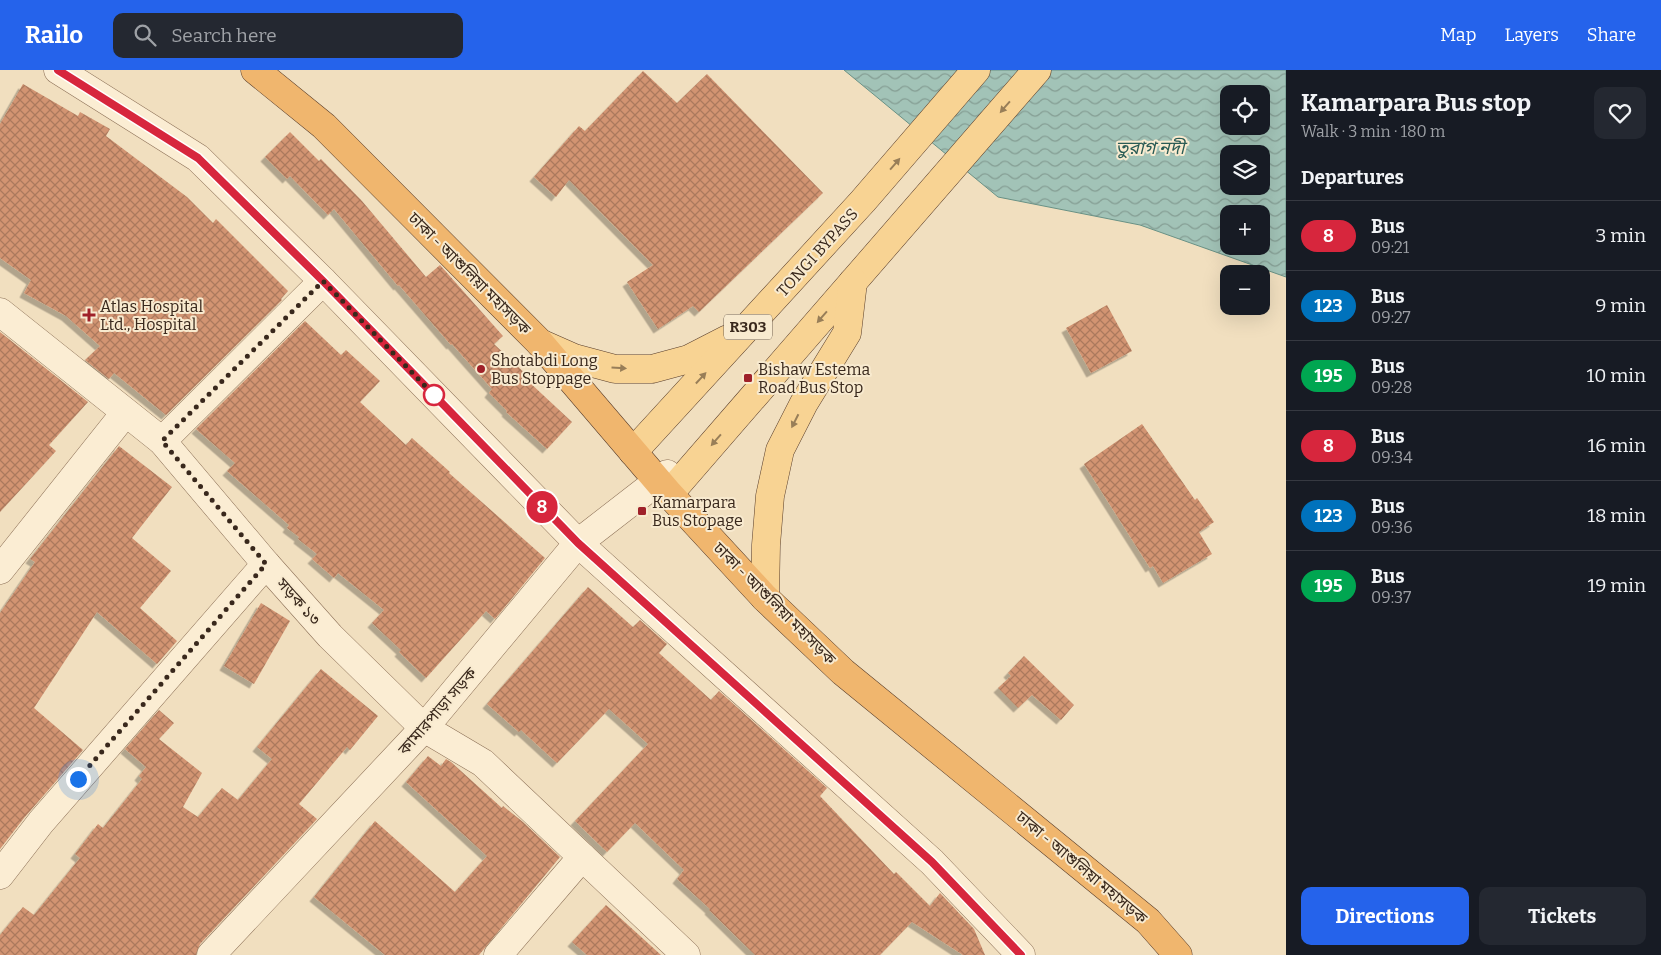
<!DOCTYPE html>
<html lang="en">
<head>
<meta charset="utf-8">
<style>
  :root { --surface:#171b24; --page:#242831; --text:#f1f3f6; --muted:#9ea1a6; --line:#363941; --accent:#2563eb }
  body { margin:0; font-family:Bitter,"Noto Sans Bengali",serif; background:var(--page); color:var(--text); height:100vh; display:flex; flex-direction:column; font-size:19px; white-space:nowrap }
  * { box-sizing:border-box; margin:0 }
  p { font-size:16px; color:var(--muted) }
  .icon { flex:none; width:28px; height:28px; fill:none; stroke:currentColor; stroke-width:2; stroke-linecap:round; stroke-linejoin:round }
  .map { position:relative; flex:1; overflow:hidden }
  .side { display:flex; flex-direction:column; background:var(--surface); width:375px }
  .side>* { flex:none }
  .badge { padding:0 10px; border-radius:16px; font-size:18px; line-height:32px }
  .controls { position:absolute; left:1220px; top:15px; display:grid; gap:10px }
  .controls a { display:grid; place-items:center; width:50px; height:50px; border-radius:10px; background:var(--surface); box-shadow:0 5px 20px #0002; font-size:25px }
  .you { position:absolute; width:25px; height:25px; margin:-12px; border:4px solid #fff; border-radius:50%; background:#1a73e8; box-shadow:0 0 0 8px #1a73e833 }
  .map>.badge { position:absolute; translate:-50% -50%; box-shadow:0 0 0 2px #fff }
  h2 { padding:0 15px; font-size:19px; line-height:45px }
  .round { display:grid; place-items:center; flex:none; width:52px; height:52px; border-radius:10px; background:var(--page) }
  .overview { display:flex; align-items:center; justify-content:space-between; height:85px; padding:0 15px }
  h1 { font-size:24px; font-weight:700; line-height:38px }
  .cta { display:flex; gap:10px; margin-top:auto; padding:10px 15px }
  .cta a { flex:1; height:58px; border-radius:10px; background:var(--accent); color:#fff; font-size:20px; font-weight:700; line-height:58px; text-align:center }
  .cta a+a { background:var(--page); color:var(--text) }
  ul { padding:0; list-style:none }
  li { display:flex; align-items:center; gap:15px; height:70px; padding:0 15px; border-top:1px solid var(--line) }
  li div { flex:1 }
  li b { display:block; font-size:19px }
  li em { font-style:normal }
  li .badge { min-width:55px; font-weight:700; text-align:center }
  header { display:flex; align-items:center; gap:30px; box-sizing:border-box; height:70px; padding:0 25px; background:var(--accent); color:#fff }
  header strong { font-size:24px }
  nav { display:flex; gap:28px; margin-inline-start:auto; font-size:18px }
  .search { width:350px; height:45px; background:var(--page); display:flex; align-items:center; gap:12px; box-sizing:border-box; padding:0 18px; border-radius:10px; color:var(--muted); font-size:19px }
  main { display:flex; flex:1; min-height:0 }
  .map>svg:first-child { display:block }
  .water { fill:url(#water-waves); stroke:#699185; fill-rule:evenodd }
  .building { fill:url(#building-cross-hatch); filter:url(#shadow) }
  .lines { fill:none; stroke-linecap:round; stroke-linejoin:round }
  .minor-casing { stroke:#8b6f56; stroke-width:29 }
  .primary-casing { stroke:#583d2b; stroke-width:29 }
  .trunk-casing { stroke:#583d2b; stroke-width:29 }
  .minor { stroke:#fbedd3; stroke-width:28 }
  .primary { stroke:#f8d393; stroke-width:28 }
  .trunk { stroke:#f0b66e; stroke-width:28 }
  .oneway { fill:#987e58 }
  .line-casing { stroke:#fff; stroke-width:11 }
  .line { stroke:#d7263d; stroke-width:8 }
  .walk { stroke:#39281c; stroke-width:5; stroke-dasharray:0 9 }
  .poi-dot { fill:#9f2129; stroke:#f8eacf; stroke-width:2 }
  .stop-dot { fill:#fff; stroke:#d7263d; stroke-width:2.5 }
  .labels { text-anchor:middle; stroke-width:4; stroke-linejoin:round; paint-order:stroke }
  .shield { fill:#f8eacf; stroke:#726252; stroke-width:1 }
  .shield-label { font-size:15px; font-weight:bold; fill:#39281c }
  .street-label { font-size:16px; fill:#39281c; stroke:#f8eacf }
  .poi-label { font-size:16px; fill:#39281c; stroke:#f8eacf; text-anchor:start }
  .water-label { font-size:18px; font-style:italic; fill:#295b55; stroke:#f8eacf }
</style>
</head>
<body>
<header>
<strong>Railo</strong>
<div class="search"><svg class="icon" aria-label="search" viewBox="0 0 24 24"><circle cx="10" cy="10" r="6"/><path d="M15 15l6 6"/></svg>Search here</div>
<nav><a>Map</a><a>Layers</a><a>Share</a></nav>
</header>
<main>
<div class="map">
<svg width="1286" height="885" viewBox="0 0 1286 885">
  <defs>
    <pattern id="water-waves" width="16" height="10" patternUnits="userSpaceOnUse" patternTransform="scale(1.25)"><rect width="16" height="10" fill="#a2c3b7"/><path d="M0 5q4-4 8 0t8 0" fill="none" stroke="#859e94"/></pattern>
    <pattern id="building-cross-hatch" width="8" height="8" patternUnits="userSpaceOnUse" patternTransform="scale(1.25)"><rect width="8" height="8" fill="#d29472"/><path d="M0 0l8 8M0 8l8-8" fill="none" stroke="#ab795d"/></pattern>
    <filter id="shadow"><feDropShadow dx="-4.5" dy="4.5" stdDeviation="0" flood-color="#0004"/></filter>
  </defs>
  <rect width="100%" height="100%" fill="#f1dfbf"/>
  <path class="water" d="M 844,0 L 1286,0 L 1286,207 L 1140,155 L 998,127 ZM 1229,24 L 1261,24 L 1261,56 L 1229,56 ZM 1229,84 L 1261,84 L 1261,116 L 1229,116 ZM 1229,144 L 1261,144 L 1261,176 L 1229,176 Z"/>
  <g class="building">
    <path d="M 643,1 L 677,33 L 707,4 L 823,123 L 699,242 L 693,236 L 658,259 L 627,212 L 653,195 L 569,110 L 556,127 L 534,107 L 579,56 L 585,61 Z"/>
    <path d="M 23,14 L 78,46 L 80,42 L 110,59 L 106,66 L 187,127 L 213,153 L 216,149 L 288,221 L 281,229 L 282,230 L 166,345 L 114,303 L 109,309 L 85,290 L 100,276 L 66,246 L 24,223 L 31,210 L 0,188 L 0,54 Z"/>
    <path d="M 290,62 L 319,91 L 321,89 L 362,131 L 426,207 L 440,195 L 503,266 L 494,274 L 531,309 L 528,311 L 572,352 L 547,379 L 506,342 L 507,341 L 489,323 L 492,319 L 452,274 L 451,275 L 399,215 L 398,216 L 334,139 L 328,145 L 290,106 L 287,109 L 265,87 Z"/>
    <path d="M 1107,235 L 1132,281 L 1091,303 L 1066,258 Z"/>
    <path d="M 305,251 L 341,285 L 346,280 L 380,311 L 360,332 L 406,375 L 412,368 L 450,402 L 449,403 L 545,488 L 495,549 L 486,541 L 426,608 L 399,582 L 401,580 L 372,553 L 384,540 L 338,503 L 334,508 L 312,489 L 317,484 L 298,469 L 299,467 L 287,458 L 289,455 L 227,401 L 235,393 L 196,359 Z"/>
    <path d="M 0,262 L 88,332 L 49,375 L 56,381 L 0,442 Z"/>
    <path d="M 1142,354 L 1195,430 L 1197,428 L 1214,452 L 1199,462 L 1212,484 L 1163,513 L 1153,496 L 1150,498 L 1084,394 Z"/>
    <path d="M 119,376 L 172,417 L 132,468 L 171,501 L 140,538 L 177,571 L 157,594 L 97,542 L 34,638 L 83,680 L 24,748 L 0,779 L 0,543 L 35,492 L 30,489 Z"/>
    <path d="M 588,517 L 633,557 L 640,550 L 667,574 L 659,583 L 711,630 L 719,621 L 827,718 L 820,726 L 894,804 L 896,802 L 930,836 L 940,823 L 974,859 L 985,885 L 963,885 L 912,852 L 880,885 L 755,885 L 709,840 L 710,839 L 677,809 L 684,800 L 635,753 L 607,782 L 575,751 L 648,674 L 609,639 L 557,693 L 521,660 L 519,662 L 487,634 Z"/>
    <path d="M 261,533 L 290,551 L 254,614 L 224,596 Z"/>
    <path d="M 1024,586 L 1074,635 L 1061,650 L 1032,625 L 1018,638 L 998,618 L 1011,606 L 1008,603 Z"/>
    <path d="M 321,599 L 378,646 L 350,680 L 347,677 L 299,734 L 317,749 L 200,874 L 196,885 L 0,885 L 0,865 L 23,837 L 34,845 L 80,788 L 75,784 L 98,754 L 103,758 L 142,709 L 139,706 L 146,697 L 125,679 L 159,640 L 174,653 L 159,669 L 202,703 L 183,737 L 198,747 L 222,718 L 238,730 L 272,689 L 257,677 Z"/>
    <path d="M 428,686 L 441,696 L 446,689 L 451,692 L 502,738 L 503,736 L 523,752 L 560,787 L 479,885 L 385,885 L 314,827 L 375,751 L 455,822 L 487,786 L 406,712 Z"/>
    <path d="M 606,835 L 661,885 L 587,885 L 572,872 Z"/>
  </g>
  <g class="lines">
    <defs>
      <g id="minor">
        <path d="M 58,0 L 198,88 L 323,211 L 578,473 L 932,792 L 1021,885"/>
        <path d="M 0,242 L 162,371 L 266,494 L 330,566 L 424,658 L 483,693 L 686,885"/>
        <path d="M 162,371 L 323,211"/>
        <path d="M 0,500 L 125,343"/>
        <path d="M 0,805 L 41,752 L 266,494"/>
        <path d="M 211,885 L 424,658 L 578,473 L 667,404"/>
        <path d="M 498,885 L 582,787"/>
      </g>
      <g id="primary">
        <path d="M 540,273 L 574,288 L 615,299 L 652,299 L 689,289 L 728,269"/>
        <path d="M 633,382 L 863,131 L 976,0"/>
        <path d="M 669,424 C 792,283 913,141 1037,0"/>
        <path d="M 765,528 L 766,475 L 770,426 L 780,380 L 804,333 L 847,263 L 853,212"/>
      </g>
      <path id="trunk" d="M 255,0 L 324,56 L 540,273 L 669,424 L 765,528 L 843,602 L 1148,851 L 1178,885"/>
    </defs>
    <use href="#minor" class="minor-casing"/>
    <use href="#primary" class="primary-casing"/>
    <use href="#trunk" class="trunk-casing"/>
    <use href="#minor" class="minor"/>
    <use href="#primary" class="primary"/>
    <use href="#trunk" class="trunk"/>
  </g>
  <defs><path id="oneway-solid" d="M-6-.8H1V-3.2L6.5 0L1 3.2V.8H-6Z" transform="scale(1.25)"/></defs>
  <g class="oneway">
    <use href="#oneway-solid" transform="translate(1005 37) rotate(131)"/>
    <use href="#oneway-solid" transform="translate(895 94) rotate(-49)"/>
    <use href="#oneway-solid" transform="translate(822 247) rotate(131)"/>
    <use href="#oneway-solid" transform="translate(619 298) rotate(4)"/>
    <use href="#oneway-solid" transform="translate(701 308) rotate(-47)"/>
    <use href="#oneway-solid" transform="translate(795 351) rotate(117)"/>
    <use href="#oneway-solid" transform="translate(716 370) rotate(131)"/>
  </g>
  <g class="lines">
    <defs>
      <path id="line" d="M 58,0 L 198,88 L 323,211 L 578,473 L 932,792 L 1021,885"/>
    </defs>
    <use href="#line" class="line-casing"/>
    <use href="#line" class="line"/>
    <path class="walk" d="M 78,709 L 266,494 L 162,371 L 323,211 L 434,325"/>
  </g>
  <g class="poi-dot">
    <path d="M86.5 237.5h5v5h5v5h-5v5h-5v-5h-5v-5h5z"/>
    <circle cx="481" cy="299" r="5"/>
    <rect x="743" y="303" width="10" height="10" rx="2.5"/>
    <rect x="637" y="436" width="10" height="10" rx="2.5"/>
  </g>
  <circle class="stop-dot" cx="434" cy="325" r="10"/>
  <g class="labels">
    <rect class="shield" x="724" y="244.5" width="48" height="25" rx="4"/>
    <g class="shield-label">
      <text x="748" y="262">R303</text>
    </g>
    <g class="street-label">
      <text transform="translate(817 182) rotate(-48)" y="6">TONGI BYPASS</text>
      <text transform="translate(470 203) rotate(45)" y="6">ঢাকা - আশুলিয়া মহাসড়ক</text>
      <text transform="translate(299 531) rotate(48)" y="6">সড়ক ১৩</text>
      <text transform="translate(775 533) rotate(45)" y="6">ঢাকা - আশুলিয়া মহাসড়ক</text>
      <text transform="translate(437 641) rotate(-49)" y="6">কামারপাড়া সড়ক</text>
      <text transform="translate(1082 797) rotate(40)" y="6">ঢাকা - আশুলিয়া মহাসড়ক</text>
    </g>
    <g class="poi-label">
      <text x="100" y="242">Atlas Hospital<tspan x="100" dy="18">Ltd., Hospital</tspan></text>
      <text x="491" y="296">Shotabdi Long<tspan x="491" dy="18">Bus Stoppage</tspan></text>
      <text x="758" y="305">Bishaw Estema<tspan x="758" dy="18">Road Bus Stop</tspan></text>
      <text x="652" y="438">Kamarpara<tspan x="652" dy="18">Bus Stopage</tspan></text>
    </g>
    <g class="water-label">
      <text x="1150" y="84">তুরাগ নদী</text>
    </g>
  </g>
</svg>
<div class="controls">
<a><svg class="icon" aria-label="locate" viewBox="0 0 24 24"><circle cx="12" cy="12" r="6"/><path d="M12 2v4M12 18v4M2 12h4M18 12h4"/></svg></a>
<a><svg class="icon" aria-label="layers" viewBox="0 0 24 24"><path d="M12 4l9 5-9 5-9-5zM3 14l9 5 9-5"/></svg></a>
<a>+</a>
<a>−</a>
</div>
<div class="you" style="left:78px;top:709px"></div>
<b class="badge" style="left:542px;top:437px;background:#d7263d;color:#fff">8</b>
</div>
<section class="side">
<div class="overview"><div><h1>Kamarpara Bus stop</h1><p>Walk · 3 min · 180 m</p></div><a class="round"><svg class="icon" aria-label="heart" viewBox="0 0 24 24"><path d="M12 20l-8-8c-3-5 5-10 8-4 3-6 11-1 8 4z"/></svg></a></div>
<h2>Departures</h2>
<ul>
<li><span class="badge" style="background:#d7263d;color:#fff">8</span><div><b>Bus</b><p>09:21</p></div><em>3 min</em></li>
<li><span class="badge" style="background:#0072bc;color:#fff">123</span><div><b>Bus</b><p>09:27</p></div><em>9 min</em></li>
<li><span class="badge" style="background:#00a651;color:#fff">195</span><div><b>Bus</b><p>09:28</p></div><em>10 min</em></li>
<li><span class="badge" style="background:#d7263d;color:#fff">8</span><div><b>Bus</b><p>09:34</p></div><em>16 min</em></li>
<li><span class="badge" style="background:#0072bc;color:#fff">123</span><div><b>Bus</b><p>09:36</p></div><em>18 min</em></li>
<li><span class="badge" style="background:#00a651;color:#fff">195</span><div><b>Bus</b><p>09:37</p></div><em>19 min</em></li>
</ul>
<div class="cta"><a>Directions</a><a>Tickets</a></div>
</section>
</main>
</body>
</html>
